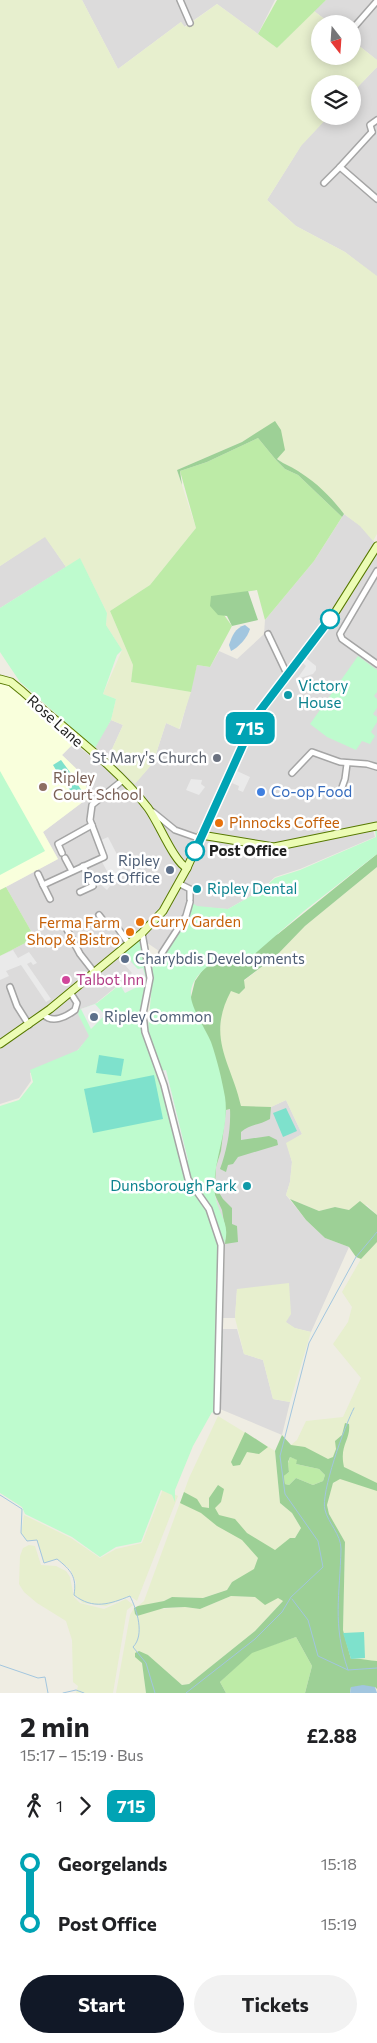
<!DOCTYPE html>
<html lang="en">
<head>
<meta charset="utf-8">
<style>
  :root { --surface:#fff; --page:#f2f2f2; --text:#202124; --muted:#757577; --accent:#111827 }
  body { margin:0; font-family:Commissioner,sans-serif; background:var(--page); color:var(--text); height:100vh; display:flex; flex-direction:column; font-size:19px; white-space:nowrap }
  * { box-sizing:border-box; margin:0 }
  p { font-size:16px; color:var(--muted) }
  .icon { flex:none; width:28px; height:28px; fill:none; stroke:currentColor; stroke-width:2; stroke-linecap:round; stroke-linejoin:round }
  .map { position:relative; height:1693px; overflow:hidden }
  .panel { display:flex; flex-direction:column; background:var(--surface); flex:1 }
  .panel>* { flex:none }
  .badge { padding:0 10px; border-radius:8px; font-size:18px; line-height:32px }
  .needle { width:32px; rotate:163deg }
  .tools { position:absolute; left:311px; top:15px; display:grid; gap:10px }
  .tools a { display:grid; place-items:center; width:50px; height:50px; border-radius:50%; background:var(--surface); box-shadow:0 2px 12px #0003; font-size:25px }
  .map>.badge { position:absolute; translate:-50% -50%; box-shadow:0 0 0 2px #fff }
  .legs { display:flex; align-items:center; gap:8px; height:55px; padding:0 20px; font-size:16px }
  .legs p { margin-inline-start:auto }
  .headline { display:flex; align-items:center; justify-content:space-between; height:85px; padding:0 20px }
  h1 { font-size:28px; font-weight:700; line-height:38px }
  .cta { display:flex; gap:10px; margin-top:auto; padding:10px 20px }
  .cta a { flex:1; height:58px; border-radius:30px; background:var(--accent); color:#fff; font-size:20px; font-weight:700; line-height:58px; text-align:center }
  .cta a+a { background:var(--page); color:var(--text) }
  ul { padding:0 20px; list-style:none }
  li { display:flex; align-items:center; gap:18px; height:60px; font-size:19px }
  li i { display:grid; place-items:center; width:8px; height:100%; margin:0 6px; background:currentColor }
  li i::after { content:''; width:12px; height:12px; margin:-6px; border:4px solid; border-radius:50%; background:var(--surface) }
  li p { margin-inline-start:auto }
  li:first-child i { background:linear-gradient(#0000 50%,currentColor 0) }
  li:last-child i { background:linear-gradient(currentColor 50%,#0000 0) }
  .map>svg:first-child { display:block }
  .residential { fill:#dcdbdb }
  .education { fill:#f9ffdc }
  .farmland { fill:#e7efce }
  .grass { fill:#bdeba7 }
  .forest { fill:#9dd096; fill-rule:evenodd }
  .park { fill:#befbce }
  .pitch { fill:#7ee1cc }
  .parking { fill:#eaeaea }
  .water { fill:#a2c6df }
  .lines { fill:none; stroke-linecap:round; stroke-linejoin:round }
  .stream { stroke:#a2c6df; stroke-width:1 }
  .street-casing { stroke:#a5a5a5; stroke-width:8 }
  .secondary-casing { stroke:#577901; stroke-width:9 }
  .street { stroke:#fff; stroke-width:5 }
  .secondary { stroke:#ecfcb5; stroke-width:7 }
  .line-1-casing { stroke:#fff; stroke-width:11 }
  .line-1 { stroke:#00a3b4; stroke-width:8 }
  .stop-1-dot { fill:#fff; stroke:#00a3b4; stroke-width:2.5 }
  .culture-dot { fill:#0f9aa8; stroke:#fff; stroke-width:2 }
  .worship-dot { fill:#6b7280; stroke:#fff; stroke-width:2 }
  .education-dot { fill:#8d6e63; stroke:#fff; stroke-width:2 }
  .shop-dot { fill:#3f7fe0; stroke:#fff; stroke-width:2 }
  .food-dot { fill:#e8710a; stroke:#fff; stroke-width:2 }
  .service-dot { fill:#5c6f8a; stroke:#fff; stroke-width:2 }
  .hotel-dot { fill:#d1479c; stroke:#fff; stroke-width:2 }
  .labels { text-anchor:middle; stroke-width:5; stroke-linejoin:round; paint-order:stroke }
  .culture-label { font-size:15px; fill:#0d838f; stroke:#fff; text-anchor:start }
  .street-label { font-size:15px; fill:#1e1e1e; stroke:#fff }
  .worship-label { font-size:15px; fill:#5b616d; stroke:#fff; text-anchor:end }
  .education-label { font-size:15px; fill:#785e54; stroke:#fff; text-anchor:start }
  .shop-label { font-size:15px; fill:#366cbe; stroke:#fff; text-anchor:start }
  .food-label { font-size:15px; fill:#c56008; stroke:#fff; text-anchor:start }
  .stop-label { font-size:15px; font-weight:bold; fill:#1e1e1e; stroke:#fff; text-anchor:start }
  .service-label { font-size:15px; fill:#4e5e75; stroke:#fff; text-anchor:start }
  .hotel-label { font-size:15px; fill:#b23c85; stroke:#fff; text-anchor:start }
</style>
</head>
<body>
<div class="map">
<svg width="377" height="1693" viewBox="0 0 377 1693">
  <rect width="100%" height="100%" fill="#efede3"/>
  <g class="residential">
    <path d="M 82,0 L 275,0 L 258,34 L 217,4 L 184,27 L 181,22 L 118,69 Z"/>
    <path d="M 326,0 L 377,0 L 377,60 L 353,41 L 352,24 L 331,24 L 314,11 Z"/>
    <path d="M 377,67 L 377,277 L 345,252 L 296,226 L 267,200 L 302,144 L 329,116 L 352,116 L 353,92 Z"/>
    <path d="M 344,514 L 361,526 L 377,545 L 377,825 L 372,826 L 375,837 L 300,869 L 275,877 L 261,890 L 228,909 L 200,907 L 162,953 L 140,938 L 123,952 L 138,969 L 95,1004 L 81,1009 L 90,1036 L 68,1061 L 30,1073 L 31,1081 L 19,1098 L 0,1104 L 0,956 L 35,938 L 6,887 L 58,859 L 43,832 L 88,798 L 85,777 L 62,755 L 74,743 L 89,755 L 111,720 L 123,725 L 108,758 L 135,783 L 153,763 L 166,723 L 180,729 L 197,665 L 210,667 L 219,651 L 237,659 L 264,634 L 265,620 L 314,561 Z"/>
    <path d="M 45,536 L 66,567 L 0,608 L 0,566 Z"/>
    <path d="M 286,1100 L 302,1134 L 287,1144 L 292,1162 L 290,1182 L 286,1195 L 306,1220 L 325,1238 L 349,1247 L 311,1332 L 294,1328 L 237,1289 L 235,1318 L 223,1318 L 225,1244 L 215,1195 L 216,1167 L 221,1151 L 226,1110 L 241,1107 L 271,1107 Z"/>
    <path d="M 220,1329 L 237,1329 L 244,1354 L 263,1360 L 273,1399 L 290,1402 L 282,1435 L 220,1409 Z"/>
  </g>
  <path class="education" d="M 0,680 L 4,680 L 31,703 L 74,743 L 62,755 L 85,777 L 88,798 L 43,832 L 58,859 L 0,890 Z"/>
  <g class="farmland">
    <path d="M 0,0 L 82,0 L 118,69 L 181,22 L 185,27 L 217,4 L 277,48 L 314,11 L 331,24 L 320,24 L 320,56 L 352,56 L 353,41 L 377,60 L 377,67 L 353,92 L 352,84 L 320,84 L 320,116 L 329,116 L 301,146 L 267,200 L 296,226 L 345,252 L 377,276 L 377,534 L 373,541 L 360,526 L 344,514 L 332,499 L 300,472 L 287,467 L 277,458 L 275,422 L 242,442 L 177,470 L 196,528 L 150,585 L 110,611 L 133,665 L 131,682 L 191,692 L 179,729 L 166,723 L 153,763 L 135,784 L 108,758 L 123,725 L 111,720 L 116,699 L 103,694 L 122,650 L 106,625 L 107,613 L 80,559 L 66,567 L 45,537 L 0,566 Z"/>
    <path d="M 377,867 L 377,1215 L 367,1205 L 349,1210 L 335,1207 L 319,1211 L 290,1199 L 286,1195 L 290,1182 L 292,1162 L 286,1143 L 302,1134 L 286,1100 L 271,1107 L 241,1107 L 219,1041 L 221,1017 L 224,1003 L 231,991 L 276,956 L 305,926 Z"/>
    <path d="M 377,1242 L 377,1661 L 370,1661 L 351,1659 L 343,1630 L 345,1542 L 329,1514 L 327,1504 L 333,1483 L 336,1482 L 291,1445 L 297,1440 L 306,1421 L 343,1417 L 361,1378 L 333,1344 L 348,1322 L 352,1307 L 342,1292 L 361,1259 Z"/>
    <path d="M 289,1283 L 291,1314 L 286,1322 L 295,1328 L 311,1332 L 290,1402 L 273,1399 L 263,1360 L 244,1354 L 235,1318 L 237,1289 Z"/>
    <path d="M 218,1416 L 275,1451 L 280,1503 L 292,1513 L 301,1528 L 281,1561 L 232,1582 L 227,1590 L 203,1598 L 172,1597 L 164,1601 L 139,1607 L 138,1606 L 144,1601 L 189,1478 Z"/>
    <path d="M 163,1489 L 178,1496 L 137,1601 L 130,1596 L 106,1606 L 83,1603 L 74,1595 L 76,1582 L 70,1569 L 57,1559 L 44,1563 L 37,1540 L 27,1541 L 21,1533 L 24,1515 L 71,1538 L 100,1558 L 116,1549 L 142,1543 Z"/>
    <path d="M 29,1545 L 35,1546 L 41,1565 L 56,1566 L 66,1571 L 70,1577 L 74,1597 L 80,1603 L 104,1609 L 126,1599 L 133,1605 L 127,1610 L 113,1693 L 76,1693 L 78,1686 L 73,1682 L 72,1640 L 66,1621 L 37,1603 L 24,1592 L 19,1584 L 20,1556 L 23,1548 Z"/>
    <path d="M 231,1596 L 278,1598 L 283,1601 L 255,1631 L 189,1684 L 182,1685 L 148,1655 L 142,1663 L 146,1693 L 116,1693 L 130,1615 L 134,1608 L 135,1611 L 185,1607 L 200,1609 Z"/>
  </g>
  <g class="grass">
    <path d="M 277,0 L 326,0 L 277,48 L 258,34 Z"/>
    <path d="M 258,438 L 276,460 L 285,469 L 298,475 L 342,517 L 314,561 L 265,620 L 257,590 L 211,597 L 232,626 L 210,667 L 197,665 L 191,692 L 131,682 L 133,665 L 110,611 L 150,585 L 196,528 L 180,471 L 207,462 Z"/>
    <path d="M 6,887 L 35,938 L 0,956 L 0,890 Z"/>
    <path d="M 290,1457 L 298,1460 L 296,1464 L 319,1469 L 325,1475 L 323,1481 L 313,1485 L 296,1478 L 289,1485 L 285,1484 L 284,1476 L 289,1472 L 288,1463 Z"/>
    <path d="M 296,1637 L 312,1666 L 305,1693 L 226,1693 L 220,1682 L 252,1652 Z"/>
  </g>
  <g class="forest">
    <path d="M 275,421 L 281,430 L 285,450 L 277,459 C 285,465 293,467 301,473 C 318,484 332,498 344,514 L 342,517 L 298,475 L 285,469 L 276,460 L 258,438 L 207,462 L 180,471 L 182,485 L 177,470 L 242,442 Z"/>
    <path d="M 248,591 L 258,620 L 232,626 L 227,616 L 218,615 L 210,606 L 211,596 Z"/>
    <path d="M 377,854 L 377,867 L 305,926 L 276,956 L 244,980 L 245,988 L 239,994 L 231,991 C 206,1038 231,1062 241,1106 L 271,1107 L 270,1119 C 260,1125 250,1124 241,1132 L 241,1140 L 269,1136 L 277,1140 L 278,1145 L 238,1157 L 233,1164 L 228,1165 L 226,1172 L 220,1169 C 227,1150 231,1129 230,1109 L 226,1110 L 221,1151 L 216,1167 L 215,1186 L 223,1199 L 232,1208 L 232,1224 L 237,1226 L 238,1242 L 225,1244 L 226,1234 L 222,1210 L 215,1195 L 188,1159 L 191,997 L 195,981 L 204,968 L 222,957 L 278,934 Z"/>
    <path d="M 290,1199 L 319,1211 L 335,1207 L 349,1210 L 360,1201 L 377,1215 L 377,1242 L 361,1259 L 356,1257 L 349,1247 L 325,1238 L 306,1220 Z"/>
    <path d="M 345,1423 L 349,1424 C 351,1440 339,1445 344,1467 L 377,1483 L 377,1491 L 340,1479 L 333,1483 L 327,1505 L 329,1514 L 345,1542 L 343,1630 L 351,1659 C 361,1658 368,1661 377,1661 L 377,1689 L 375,1687 L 351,1687 L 350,1693 L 305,1693 L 312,1666 L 296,1637 L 252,1653 L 220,1682 L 226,1693 L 146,1693 L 142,1663 L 135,1657 L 135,1653 L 139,1651 L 148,1655 L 182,1685 L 189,1684 L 255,1631 L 283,1601 L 278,1598 L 265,1605 L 255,1597 L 231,1596 L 200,1609 L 185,1607 L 164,1608 L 137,1616 L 135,1614 L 134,1608 L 138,1606 L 164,1601 L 172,1597 L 203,1598 L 227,1590 L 232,1582 L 254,1569 L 258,1558 L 242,1540 L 217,1526 L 201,1513 L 180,1503 L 184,1492 L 197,1499 L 202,1507 L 209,1508 L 209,1498 L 218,1485 L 224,1489 L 221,1502 L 215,1508 L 219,1515 L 235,1519 L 247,1533 L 275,1550 L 290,1538 L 295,1538 L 301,1528 L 292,1513 L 280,1503 L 275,1451 L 282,1435 L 291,1445 L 305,1447 L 328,1459 L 333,1457 L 336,1449 L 335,1441 L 342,1435 ZM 290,1457 L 297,1460 L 296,1464 L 319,1469 L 325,1475 L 323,1481 L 313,1485 L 296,1478 L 289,1485 L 285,1484 L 284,1476 L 289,1472 L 288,1462 Z"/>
    <path d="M 245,1432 L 268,1447 L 259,1454 L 247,1452 L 240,1465 L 233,1466 L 231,1462 Z"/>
  </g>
  <g class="park">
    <path d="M 80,558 L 107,613 L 106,625 L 122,650 L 117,655 L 103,694 L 116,699 L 111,720 L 95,748 L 20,682 L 0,652 L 0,608 Z"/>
    <path d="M 358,656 L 377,670 L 377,692 L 374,696 L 377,699 L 377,708 L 373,714 L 377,717 L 377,722 L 371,732 L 375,736 L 370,744 L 362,741 L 356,750 L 327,737 L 310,724 Z"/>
    <path d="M 0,771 L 45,851 L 0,875 Z"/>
    <path d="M 375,831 L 377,831 L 377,854 L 304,911 L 242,965 L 222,957 C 208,965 189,978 191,997 C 192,1009 206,1030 211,1042 C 217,1059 222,1080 225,1097 C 230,1131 211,1162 215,1195 C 217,1213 233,1225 223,1246 L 222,1366 L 219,1366 L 220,1287 L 218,1229 L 189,1179 L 148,1030 L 152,983 L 150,970 C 168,952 185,926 191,902 L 197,906 L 228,909 L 262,890 L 275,878 L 300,870 L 376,837 Z"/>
    <path d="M 139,941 L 142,941 L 148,979 L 141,1016 L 187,1180 L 204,1203 L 220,1245 L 216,1280 L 217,1348 L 214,1399 L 215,1414 L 212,1412 L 193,1446 L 175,1490 L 175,1502 L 172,1495 L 161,1490 L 141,1542 L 116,1547 L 100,1557 L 72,1537 L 25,1514 L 22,1507 L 0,1493 L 0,1106 L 19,1100 L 33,1082 L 30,1070 L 78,1050 L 89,1036 L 78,1014 L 79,1010 L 97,1003 L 138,970 L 124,952 Z"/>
  </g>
  <g class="pitch">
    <path d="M 61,760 L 75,779 L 65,785 L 53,765 Z"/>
    <path d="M 76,782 L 86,797 L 78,802 L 68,787 Z"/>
    <path d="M 99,1055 L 124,1059 L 121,1076 L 96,1073 Z"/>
    <path d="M 154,1075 L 163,1119 L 93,1133 L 84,1089 Z"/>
    <path d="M 286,1108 L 297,1131 L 283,1137 L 273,1113 Z"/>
    <path d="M 364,1632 L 365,1658 L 351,1659 L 343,1633 Z"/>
  </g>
  <g class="parking">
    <path d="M 306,658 L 316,666 L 316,670 L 313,674 L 297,679 L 306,666 L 303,663 Z"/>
    <path d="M 237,771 L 250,777 L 243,792 L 238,790 L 239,786 L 232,783 Z"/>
    <path d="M 191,779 L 202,780 L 201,784 L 205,787 L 199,795 L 186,790 Z"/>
    <path d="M 108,837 L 124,868 L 107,890 L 100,884 L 109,875 L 101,860 L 106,857 L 99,841 Z"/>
    <path d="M 13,950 L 18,958 L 29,952 L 37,963 L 33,965 L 31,962 L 27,964 L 51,999 L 46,1002 L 21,965 L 6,971 L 9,976 L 0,980 L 0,956 Z"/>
    <path d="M 129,960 L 138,969 L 143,968 L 146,979 L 143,984 L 125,993 L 120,985 L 132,973 L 124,964 Z"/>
    <path d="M 95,1004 L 105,1015 L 91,1029 L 81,1009 Z"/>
    <path d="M 166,1070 L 188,1160 L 184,1161 L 161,1071 Z"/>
  </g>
  <g class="water">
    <path d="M 245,625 L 250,629 C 248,637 238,648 231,651 L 229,645 C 232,636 235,628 245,625 Z"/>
    <path d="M 363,1685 L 375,1687 L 377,1693 L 350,1693 L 351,1687 Z"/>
  </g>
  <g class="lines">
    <g class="stream">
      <path d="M 0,1495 L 22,1509 L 21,1533 L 27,1541 L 37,1540 L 44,1563 L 57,1559 C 71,1570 77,1577 74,1595 C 93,1610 110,1604 130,1596 C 137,1610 145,1635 133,1647 L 146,1663 L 155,1693"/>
      <path d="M 292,1599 L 308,1620 L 318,1656 L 348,1670 L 377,1668"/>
      <path d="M 0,1665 L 38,1678 L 45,1677 L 48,1693"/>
      <path d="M 348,1670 C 332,1624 340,1595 341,1549 C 341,1534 328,1523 325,1510 C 320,1494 345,1425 354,1408"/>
      <path d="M 63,1693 L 76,1690 L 84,1693"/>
      <path d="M 186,1693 L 255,1639 L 282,1612 L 291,1597 L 323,1567 L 318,1541 L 285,1494 L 280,1456 L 309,1343 L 356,1257 L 377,1232"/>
    </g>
    <defs>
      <g id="street">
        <path d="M 180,0 L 190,23"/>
        <path d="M 356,25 L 377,1"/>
        <path d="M 372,132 L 340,167 L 377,199"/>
        <path d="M 372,132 L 370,125 L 377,120"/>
        <path d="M 324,183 L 340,167"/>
        <path d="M 377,571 L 340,634 L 342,639 L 377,664"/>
        <path d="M 268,634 L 287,674"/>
        <path d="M 292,773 L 312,752 L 340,762 L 367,764 L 377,767"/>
        <path d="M 340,793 L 345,779 L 347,764"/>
        <path d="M 153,812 L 175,830 L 195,837"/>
        <path d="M 62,853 L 58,844 L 92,825"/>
        <path d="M 65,858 L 72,871"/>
        <path d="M 38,874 L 43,885"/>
        <path d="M 180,884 L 190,889 L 190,899"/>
        <path d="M 80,892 L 93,886 L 83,866"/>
        <path d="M 50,899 L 43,885 L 104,857 L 90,820 L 92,805 L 123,780"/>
        <path d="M 99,915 L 106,924 L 117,927 L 129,944"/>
        <path d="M 63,922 L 80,954 L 94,972"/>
        <path d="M 142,933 L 150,978 L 143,1014 L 145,1032 L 164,1085 L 188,1179 L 209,1209 L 221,1245 L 217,1411"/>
        <path d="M 162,953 L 186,916 L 190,902"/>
        <path d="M 10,987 L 17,1006 L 29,1025"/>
        <path d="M 43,1014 C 52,1024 66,1017 75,1010 L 77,1003 L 70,992"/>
      </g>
      <g id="secondary">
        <path d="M 0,679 L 11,682 L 22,691 C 63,728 115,765 148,808 C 159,823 174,862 187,868"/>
        <path d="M 201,835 L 274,847 L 377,826"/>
        <path d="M 0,1044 L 50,1009 L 142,933 L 163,911 L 187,868 L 256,717 L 336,611 L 377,546"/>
      </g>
    </defs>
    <use href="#street" class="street-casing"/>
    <use href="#secondary" class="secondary-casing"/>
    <use href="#street" class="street"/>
    <use href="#secondary" class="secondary"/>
  </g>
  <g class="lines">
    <defs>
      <path id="line-1" d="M 195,851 L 256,716 L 330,619"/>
    </defs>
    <use href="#line-1" class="line-1-casing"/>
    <use href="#line-1" class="line-1"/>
  </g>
  <g class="stop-1-dot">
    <circle cx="330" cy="619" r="9"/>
    <circle cx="195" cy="851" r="9"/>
  </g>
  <g class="culture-dot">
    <circle cx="288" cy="695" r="5"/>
    <circle cx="197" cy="889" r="5"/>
    <circle cx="247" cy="1186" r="5"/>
  </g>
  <circle class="worship-dot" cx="217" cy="758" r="5"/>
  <circle class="education-dot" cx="43" cy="787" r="5"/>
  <circle class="shop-dot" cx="261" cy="792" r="5"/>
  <g class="food-dot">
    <circle cx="219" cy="823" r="5"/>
    <circle cx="140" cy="922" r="5"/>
    <circle cx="130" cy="932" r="5"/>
  </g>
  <g class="service-dot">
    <circle cx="170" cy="870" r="5"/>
    <circle cx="125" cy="959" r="5"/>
    <circle cx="94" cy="1017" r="5"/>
  </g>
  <circle class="hotel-dot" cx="66" cy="980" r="5"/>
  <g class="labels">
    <g class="culture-label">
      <text x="298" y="691">Victory<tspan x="298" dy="17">House</tspan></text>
      <text x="207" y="894">Ripley Dental</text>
      <text x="237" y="1191" text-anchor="end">Dunsborough Park</text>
    </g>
    <g class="street-label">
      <text transform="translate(55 721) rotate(42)" y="5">Rose Lane</text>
    </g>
    <g class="worship-label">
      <text x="207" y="763">St Mary's Church</text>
    </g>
    <g class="education-label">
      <text x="53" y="783">Ripley<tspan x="53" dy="17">Court School</tspan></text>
    </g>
    <g class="shop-label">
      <text x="271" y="797">Co-op Food</text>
    </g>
    <g class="food-label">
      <text x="229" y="828">Pinnocks Coffee</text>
      <text x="150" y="927">Curry Garden</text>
      <text x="120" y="928" text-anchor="end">Ferma Farm<tspan x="120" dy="17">Shop &amp; Bistro</tspan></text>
    </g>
    <g class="stop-label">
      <text x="209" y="856">Post Office</text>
    </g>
    <g class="service-label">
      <text x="160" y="866" text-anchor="end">Ripley<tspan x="160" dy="17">Post Office</tspan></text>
      <text x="135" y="964">Charybdis Developments</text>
      <text x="104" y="1022">Ripley Common</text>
    </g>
    <g class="hotel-label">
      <text x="76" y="985">Talbot Inn</text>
    </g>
  </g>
</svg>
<div class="tools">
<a><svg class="needle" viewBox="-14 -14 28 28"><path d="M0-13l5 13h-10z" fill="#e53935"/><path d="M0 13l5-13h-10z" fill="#757577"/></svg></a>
<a><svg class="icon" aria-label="layers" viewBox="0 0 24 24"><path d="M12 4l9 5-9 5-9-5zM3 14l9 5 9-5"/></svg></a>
</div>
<b class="badge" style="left:250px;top:728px;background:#00a3b4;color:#fff">715</b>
</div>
<section class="panel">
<div class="headline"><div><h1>2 min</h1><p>15:17 – 15:19 · Bus</p></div><b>£2.88</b></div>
<div class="legs"><svg class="icon" aria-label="walk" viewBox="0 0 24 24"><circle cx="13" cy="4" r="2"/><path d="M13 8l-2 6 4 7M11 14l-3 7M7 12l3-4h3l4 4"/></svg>1<svg class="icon" aria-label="forward" viewBox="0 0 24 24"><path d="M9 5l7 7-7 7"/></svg><b class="badge" style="background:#00a3b4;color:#fff">715</b></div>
<ul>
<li><i style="color:#00a3b4"></i><b>Georgelands</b><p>15:18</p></li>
<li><i style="color:#00a3b4"></i><b>Post Office</b><p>15:19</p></li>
</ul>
<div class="cta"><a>Start</a><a>Tickets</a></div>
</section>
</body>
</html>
